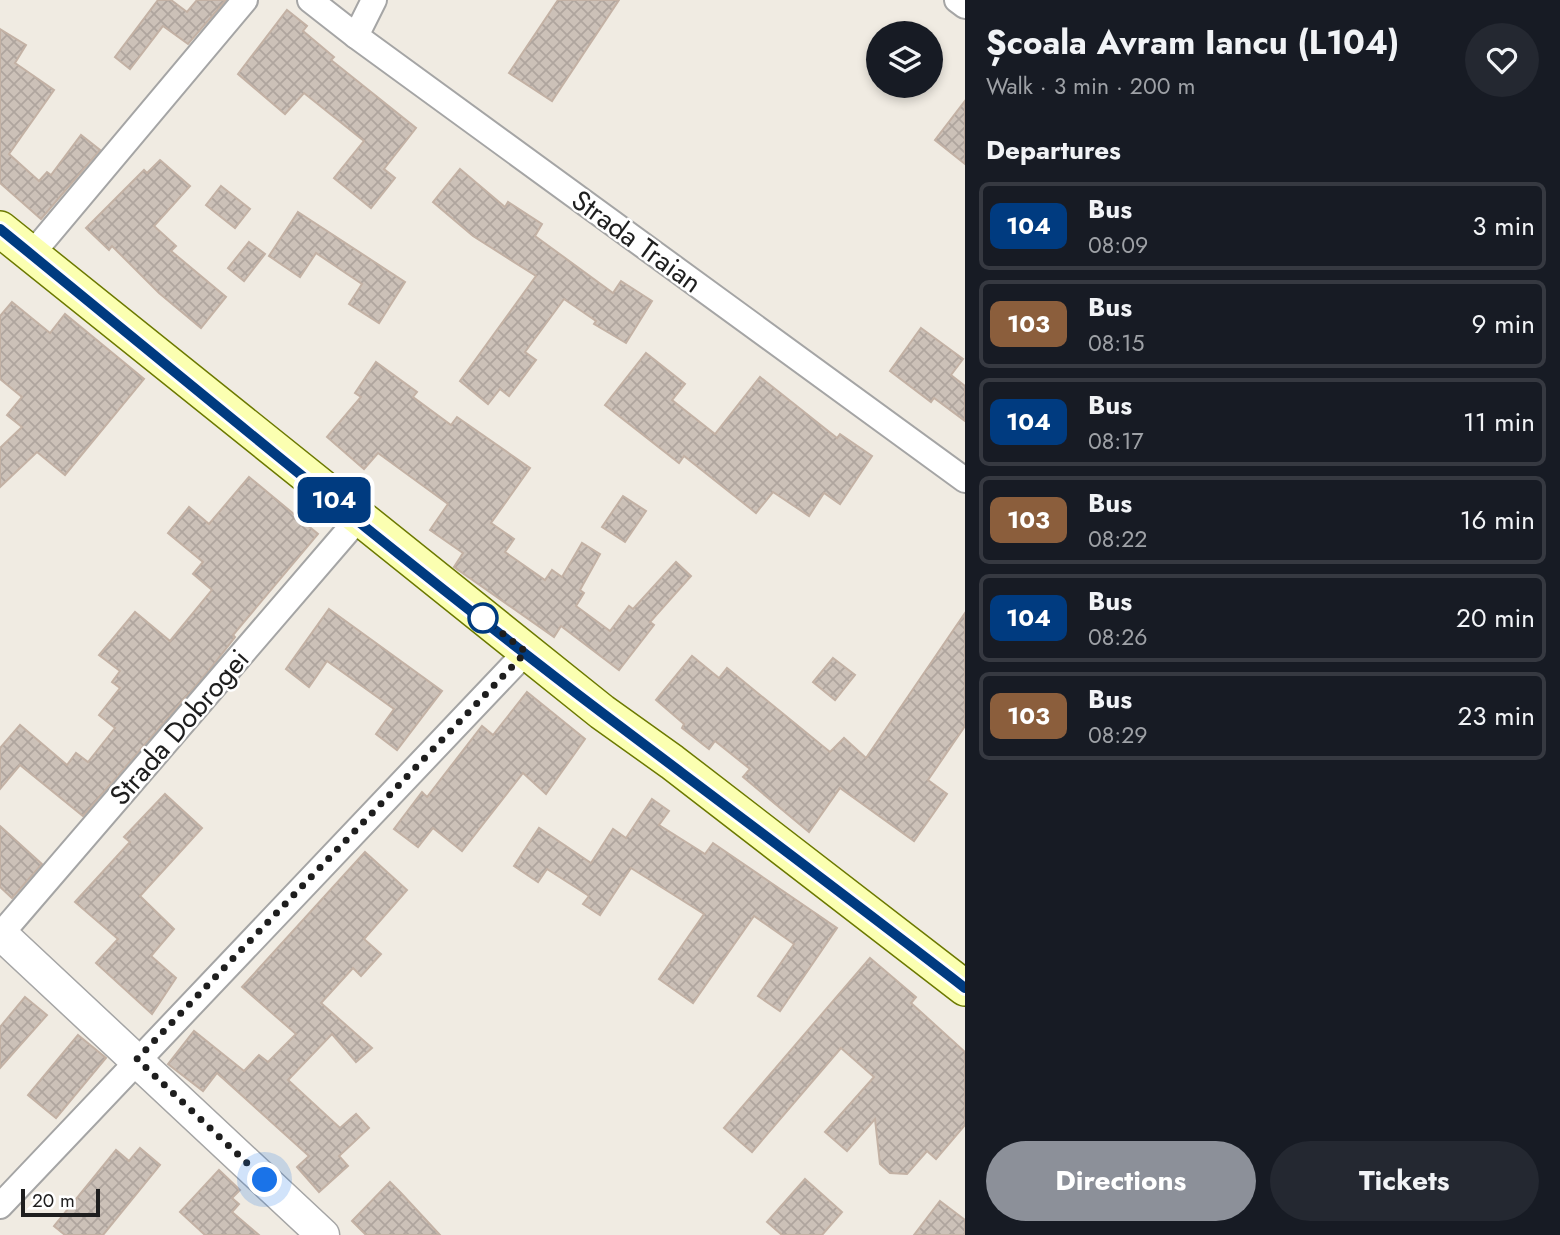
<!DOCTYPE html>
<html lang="en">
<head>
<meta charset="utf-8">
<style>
  :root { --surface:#171b24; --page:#242831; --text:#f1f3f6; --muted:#9ea1a6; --line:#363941; --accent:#8c9099 }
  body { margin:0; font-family:Jost,sans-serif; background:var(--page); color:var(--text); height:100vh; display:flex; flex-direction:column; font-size:26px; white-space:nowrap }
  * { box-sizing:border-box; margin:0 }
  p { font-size:23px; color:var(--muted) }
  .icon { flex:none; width:38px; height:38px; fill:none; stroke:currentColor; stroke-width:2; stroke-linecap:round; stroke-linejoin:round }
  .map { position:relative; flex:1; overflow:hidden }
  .details { display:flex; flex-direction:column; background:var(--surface); width:595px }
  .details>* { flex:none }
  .badge { padding:0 14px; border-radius:10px; font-size:24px; line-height:46px }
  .tools { position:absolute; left:866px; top:21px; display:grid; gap:14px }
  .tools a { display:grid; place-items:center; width:77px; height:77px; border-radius:50%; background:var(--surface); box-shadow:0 4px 10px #0003; font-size:35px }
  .scale { position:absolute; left:21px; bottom:18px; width:79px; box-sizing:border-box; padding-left:7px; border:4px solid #1e1e1e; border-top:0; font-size:19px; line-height:24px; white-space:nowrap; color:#1e1e1e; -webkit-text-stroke:5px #fff; paint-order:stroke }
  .you { position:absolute; width:35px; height:35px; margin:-18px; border:5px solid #fff; border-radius:50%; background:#1a73e8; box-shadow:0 0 0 10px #1a73e833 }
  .map>.badge { position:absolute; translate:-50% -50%; box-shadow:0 0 0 4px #fff }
  h2 { padding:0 21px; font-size:26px; line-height:63px }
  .round { display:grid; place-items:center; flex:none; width:74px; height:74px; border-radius:37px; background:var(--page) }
  .overview { display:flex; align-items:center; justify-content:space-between; height:119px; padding:0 21px }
  h1 { font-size:33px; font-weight:700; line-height:52px }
  .button { display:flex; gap:14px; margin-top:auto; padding:14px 21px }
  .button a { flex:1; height:80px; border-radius:42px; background:var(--accent); color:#fff; font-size:28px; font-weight:700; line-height:80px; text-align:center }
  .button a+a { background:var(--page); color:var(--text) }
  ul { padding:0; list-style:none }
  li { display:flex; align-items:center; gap:21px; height:88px; margin:0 14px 10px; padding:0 7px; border:4px solid var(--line); border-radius:10px }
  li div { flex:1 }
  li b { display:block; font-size:26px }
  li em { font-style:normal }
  li .badge { min-width:77px; font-weight:700; text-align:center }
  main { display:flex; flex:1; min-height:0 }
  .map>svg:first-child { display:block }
  .building { fill:url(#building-cross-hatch); stroke:#c3b1a4; stroke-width:2 }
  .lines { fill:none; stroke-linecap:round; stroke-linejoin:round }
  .minor-casing { stroke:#a5a5a5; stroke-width:28 }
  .tertiary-casing { stroke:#a5a5a5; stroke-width:35 }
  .secondary-casing { stroke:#6c7900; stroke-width:38 }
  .minor { stroke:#fff; stroke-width:24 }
  .tertiary { stroke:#fff; stroke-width:32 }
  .secondary { stroke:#fbffb1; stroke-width:35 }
  .line-casing { stroke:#fff; stroke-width:16 }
  .line { stroke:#003b80; stroke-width:10 }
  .walk { stroke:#1e1e1e; stroke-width:7; stroke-dasharray:0 12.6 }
  .stop-dot { fill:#fff; stroke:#003b80; stroke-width:3.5 }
  .labels { text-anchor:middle; stroke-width:5; stroke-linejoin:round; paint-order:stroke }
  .street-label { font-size:28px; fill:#1e1e1e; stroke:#fff }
</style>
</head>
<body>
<main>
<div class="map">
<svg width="965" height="1235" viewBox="0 0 965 1235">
  <defs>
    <pattern id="building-cross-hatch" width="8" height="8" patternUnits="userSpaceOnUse" patternTransform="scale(1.75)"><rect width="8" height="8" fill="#ccc1b8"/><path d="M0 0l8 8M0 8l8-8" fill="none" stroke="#afa59e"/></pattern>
  </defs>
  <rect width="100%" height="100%" fill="#f0ebe2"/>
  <g class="building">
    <path d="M 158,0 L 171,0 L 187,12 L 197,0 L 226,0 L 188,44 L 163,26 L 130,69 L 115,57 Z"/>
    <path d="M 558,0 L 619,0 L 552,101 L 509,73 Z"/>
    <path d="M 287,10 L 307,26 L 303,31 L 334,57 L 331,60 L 416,128 L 384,169 L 395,178 L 371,208 L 334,178 L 364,141 L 304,93 L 285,114 L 238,74 Z"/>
    <path d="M 0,29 L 26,45 L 15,63 L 54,90 L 9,154 L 39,181 L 47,172 L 51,175 L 81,135 L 100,150 L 41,219 L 0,183 Z"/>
    <path d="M 965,101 L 965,164 L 935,140 Z"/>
    <path d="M 160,160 L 190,186 L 154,226 L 176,246 L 171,251 L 226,297 L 201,328 L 159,293 L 112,246 L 109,250 L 86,228 L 144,170 L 147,173 Z"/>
    <path d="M 460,169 L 505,207 L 508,202 L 542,224 L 535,236 L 613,293 L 621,281 L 652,301 L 626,343 L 594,324 L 596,321 L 564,299 L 525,352 L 536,360 L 509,396 L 500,389 L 488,404 L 460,381 L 536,276 L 473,236 L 433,202 Z"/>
    <path d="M 221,186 L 250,209 L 235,228 L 206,205 Z"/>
    <path d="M 298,212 L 405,282 L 379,323 L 349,304 L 362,284 L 316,253 L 300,277 L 269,256 Z"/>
    <path d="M 249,242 L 265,254 L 244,281 L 228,268 Z"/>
    <path d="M 12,302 L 50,333 L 65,314 L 144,379 L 65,475 L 37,452 L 0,487 L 0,448 L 22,427 L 7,415 L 22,397 L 0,379 L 0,316 Z"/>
    <path d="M 921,328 L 963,359 L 951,375 L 965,386 L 965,421 L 934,398 L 931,402 L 890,371 Z"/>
    <path d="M 646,353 L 685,384 L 672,400 L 715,434 L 760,377 L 837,438 L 840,434 L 872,456 L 840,504 L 824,493 L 809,516 L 773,492 L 756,513 L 684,456 L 679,463 L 605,405 Z"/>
    <path d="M 376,362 L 417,392 L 413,397 L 451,425 L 457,417 L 530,468 L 491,523 L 514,539 L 505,552 L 545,580 L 552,570 L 562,577 L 582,543 L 600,554 L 580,590 L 584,593 L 576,606 L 610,631 L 629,606 L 633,609 L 676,562 L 691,576 L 650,622 L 654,625 L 619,670 L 561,626 L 554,637 L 454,567 L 463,553 L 430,530 L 448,504 L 378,453 L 364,469 L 327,437 L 361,397 L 355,393 Z"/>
    <path d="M 249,477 L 318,534 L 233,635 L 235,637 L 210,669 L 83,816 L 20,765 L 0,789 L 0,748 L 20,725 L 67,765 L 76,753 L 88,762 L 115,728 L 99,715 L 120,688 L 112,682 L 120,671 L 99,655 L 135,612 L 170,641 L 212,590 L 193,574 L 203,562 L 168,533 L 189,507 L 209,524 Z"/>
    <path d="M 623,496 L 646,511 L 625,542 L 602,527 Z"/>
    <path d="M 329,609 L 442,691 L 397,750 L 376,734 L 394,709 L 327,661 L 309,687 L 286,669 Z"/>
    <path d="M 965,613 L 965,726 L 928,780 L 947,794 L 914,841 L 840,788 L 809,832 L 743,777 L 750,769 L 715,741 L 709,749 L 682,728 L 684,724 L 656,700 L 692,656 L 719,678 L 727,668 L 830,752 L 844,738 L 866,758 Z"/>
    <path d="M 833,658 L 855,675 L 835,700 L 813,682 Z"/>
    <path d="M 527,692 L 585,739 L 546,794 L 523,773 L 462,851 L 433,828 L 418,847 L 394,829 L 422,792 L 427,797 L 482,726 L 493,735 Z"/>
    <path d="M 165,794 L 202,828 L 140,896 L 174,929 L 151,956 L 176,978 L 152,1014 L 96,963 L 118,939 L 75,902 L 130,842 L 124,837 Z"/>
    <path d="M 652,799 L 669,811 L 659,825 L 705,854 L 713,843 L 837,928 L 780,1011 L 758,996 L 794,944 L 754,916 L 693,1003 L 659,979 L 704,914 L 631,868 L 600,915 L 583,904 L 589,896 L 547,869 L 538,882 L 514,866 L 539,828 L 591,863 L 613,829 L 626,838 Z"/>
    <path d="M 0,826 L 42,864 L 12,898 L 0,887 Z"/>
    <path d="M 365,852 L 407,890 L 364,939 L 381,954 L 361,976 L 353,968 L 321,1003 L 372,1048 L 356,1062 L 332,1034 L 288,1080 L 340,1128 L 356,1114 L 369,1128 L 339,1156 L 348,1166 L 319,1192 L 297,1167 L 309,1156 L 217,1073 L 203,1091 L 168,1064 L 194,1031 L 244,1071 L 259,1055 L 268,1062 L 296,1034 L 242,987 Z"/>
    <path d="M 870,958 L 916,997 L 911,1003 L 965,1052 L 965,1125 L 936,1159 L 927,1151 L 907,1174 L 890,1173 L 880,1164 L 875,1119 L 847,1151 L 825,1132 L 874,1077 L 841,1048 L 752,1152 L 724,1128 Z"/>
    <path d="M 25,997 L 47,1015 L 0,1068 L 0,1027 Z"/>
    <path d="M 78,1035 L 106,1058 L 56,1118 L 28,1095 Z"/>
    <path d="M 140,1148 L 160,1165 L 103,1235 L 65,1235 L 54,1226 L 116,1150 L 129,1161 Z"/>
    <path d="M 219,1170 L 240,1190 L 232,1198 L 239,1204 L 232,1212 L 259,1235 L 205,1235 L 180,1212 Z"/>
    <path d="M 805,1179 L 842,1212 L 822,1235 L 782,1235 L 767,1222 Z"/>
    <path d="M 390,1182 L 401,1193 L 440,1235 L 366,1235 L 352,1221 Z"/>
    <path d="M 940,1201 L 965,1220 L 965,1235 L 914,1235 Z"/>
  </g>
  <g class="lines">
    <defs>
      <g id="minor">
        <path d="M 310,0 L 356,36 L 965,480"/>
        <path d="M 957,0 L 965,6"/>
        <path d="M 356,36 L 374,0"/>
        <path d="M 31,255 L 245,0"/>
        <path d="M 1,934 L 358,519"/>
        <path d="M 0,1206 L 526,652"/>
      </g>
      <path id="tertiary" d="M 0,933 L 323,1235"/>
      <path id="secondary" d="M 0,229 L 602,712 L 672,762 L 965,988"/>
    </defs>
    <use href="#minor" class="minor-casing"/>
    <use href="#tertiary" class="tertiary-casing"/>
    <use href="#secondary" class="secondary-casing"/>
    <use href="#minor" class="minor"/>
    <use href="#tertiary" class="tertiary"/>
    <use href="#secondary" class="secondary"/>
  </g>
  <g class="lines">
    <defs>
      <path id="line" d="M 0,229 C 199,391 397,557 601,712 C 723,804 845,895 965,988"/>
    </defs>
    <use href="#line" class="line-casing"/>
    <use href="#line" class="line"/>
    <path class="walk" d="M 265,1180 L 137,1059 L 526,652 L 483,618"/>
  </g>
  <circle class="stop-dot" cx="483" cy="618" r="14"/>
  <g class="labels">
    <g class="street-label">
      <text transform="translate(637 241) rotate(36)" y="10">Strada Traian</text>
      <text transform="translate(179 727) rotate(-49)" y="10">Strada Dobrogei</text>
    </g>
  </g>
</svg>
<div class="tools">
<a><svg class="icon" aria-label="layers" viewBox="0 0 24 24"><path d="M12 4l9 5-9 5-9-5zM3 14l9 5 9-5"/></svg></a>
</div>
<div class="scale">20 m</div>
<div class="you" style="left:265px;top:1180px"></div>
<b class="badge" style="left:334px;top:500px;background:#003b80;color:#fff">104</b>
</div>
<section class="details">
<div class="overview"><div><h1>Școala Avram Iancu (L104)</h1><p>Walk · 3 min · 200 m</p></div><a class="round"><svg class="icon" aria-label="heart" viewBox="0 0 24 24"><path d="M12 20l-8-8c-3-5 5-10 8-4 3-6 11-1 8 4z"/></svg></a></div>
<h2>Departures</h2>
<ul>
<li><span class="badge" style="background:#003b80;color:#fff">104</span><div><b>Bus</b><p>08:09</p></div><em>3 min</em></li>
<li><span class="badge" style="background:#8b5e3c;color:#fff">103</span><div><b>Bus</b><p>08:15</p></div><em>9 min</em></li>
<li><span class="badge" style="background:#003b80;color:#fff">104</span><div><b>Bus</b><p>08:17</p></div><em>11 min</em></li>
<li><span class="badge" style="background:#8b5e3c;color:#fff">103</span><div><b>Bus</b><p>08:22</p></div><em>16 min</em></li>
<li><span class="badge" style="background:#003b80;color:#fff">104</span><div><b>Bus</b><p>08:26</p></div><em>20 min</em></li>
<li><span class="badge" style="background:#8b5e3c;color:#fff">103</span><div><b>Bus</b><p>08:29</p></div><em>23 min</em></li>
</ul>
<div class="button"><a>Directions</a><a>Tickets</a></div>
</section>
</main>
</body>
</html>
